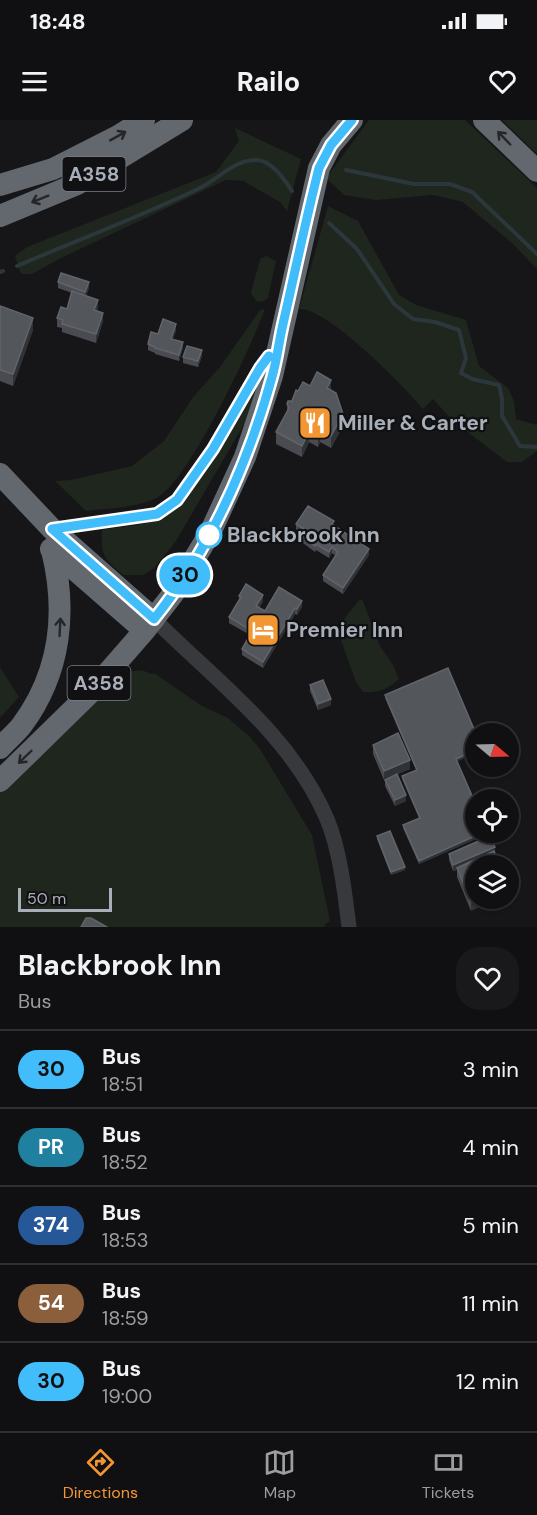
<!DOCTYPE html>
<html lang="en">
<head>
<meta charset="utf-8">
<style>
  :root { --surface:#101012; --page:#19191b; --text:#f1f3f6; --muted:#9c9d9f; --line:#303032; --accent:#f29633 }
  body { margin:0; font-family:"DM Sans",sans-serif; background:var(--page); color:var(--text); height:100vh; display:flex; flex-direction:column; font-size:22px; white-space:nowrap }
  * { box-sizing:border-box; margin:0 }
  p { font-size:20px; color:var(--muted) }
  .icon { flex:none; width:33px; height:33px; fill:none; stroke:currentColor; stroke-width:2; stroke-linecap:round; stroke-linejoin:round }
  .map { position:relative; height:807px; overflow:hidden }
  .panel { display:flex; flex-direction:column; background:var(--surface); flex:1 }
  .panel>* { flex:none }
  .badge { padding:0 12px; border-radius:20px; font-size:21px; line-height:39px }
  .needle { width:39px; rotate:109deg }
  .controls { position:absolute; left:465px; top:603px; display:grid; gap:12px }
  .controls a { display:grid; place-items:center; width:54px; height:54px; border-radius:50%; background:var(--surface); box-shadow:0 2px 4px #0004,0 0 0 2px var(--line); font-size:30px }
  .scale { position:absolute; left:18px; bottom:15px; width:94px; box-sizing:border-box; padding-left:6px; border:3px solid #a8afb8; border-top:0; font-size:16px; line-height:21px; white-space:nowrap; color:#a8afb8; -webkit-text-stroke:4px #111113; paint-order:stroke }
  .map>.badge { position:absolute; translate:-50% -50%; box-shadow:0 0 0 3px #fff }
  .round { display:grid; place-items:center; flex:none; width:63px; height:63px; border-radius:24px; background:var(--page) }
  .head { display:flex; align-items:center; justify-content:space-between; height:102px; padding:0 18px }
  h1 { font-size:28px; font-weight:700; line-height:45px }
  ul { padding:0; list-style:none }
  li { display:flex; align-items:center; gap:18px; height:78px; padding:0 18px; border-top:2px solid var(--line) }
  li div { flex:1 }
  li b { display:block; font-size:22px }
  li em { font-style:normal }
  li .badge { min-width:66px; font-weight:700; text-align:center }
  .status { display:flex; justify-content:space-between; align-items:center; height:42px; padding:0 30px; background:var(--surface); direction:ltr }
  .status svg { height:16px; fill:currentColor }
  header { display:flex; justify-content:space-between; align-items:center; height:78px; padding:0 18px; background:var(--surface); font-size:27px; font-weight:700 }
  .dock { display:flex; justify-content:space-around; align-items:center; height:84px; border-top:2px solid var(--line); background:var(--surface); font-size:16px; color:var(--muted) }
  .dock a { display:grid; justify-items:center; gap:3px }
  .dock .current { color:var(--accent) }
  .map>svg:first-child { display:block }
  .green { fill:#1e261e }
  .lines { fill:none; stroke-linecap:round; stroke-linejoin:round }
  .stream { stroke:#2c373c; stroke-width:4 }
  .minor { stroke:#37393d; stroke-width:15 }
  .highway { stroke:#63676e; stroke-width:22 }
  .wall { fill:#494b50 }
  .shaded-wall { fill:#303235 }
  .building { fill:#53565b; stroke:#61646a; stroke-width:1.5 }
  .oneway { stroke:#26262a }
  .line-casing { stroke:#fff; stroke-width:14 }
  .line { stroke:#41bdfb; stroke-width:9 }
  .stop-dot { fill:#fff; stroke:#41bdfb; stroke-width:3 }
  .labels { text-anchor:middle; stroke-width:4.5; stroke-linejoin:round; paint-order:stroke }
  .shield { fill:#111113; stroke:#7b8086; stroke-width:1.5 }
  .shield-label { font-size:20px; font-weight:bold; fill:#a8afb8 }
  .poi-label { font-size:21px; font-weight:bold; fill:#a8afb8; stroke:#111113; text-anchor:start }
  .stop-label { font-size:21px; font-weight:bold; fill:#a8afb8; stroke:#111113; text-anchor:start }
</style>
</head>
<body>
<div class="status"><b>18:48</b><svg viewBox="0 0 49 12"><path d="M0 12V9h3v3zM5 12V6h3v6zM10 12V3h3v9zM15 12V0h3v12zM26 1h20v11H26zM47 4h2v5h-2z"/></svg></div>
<header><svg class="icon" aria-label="menu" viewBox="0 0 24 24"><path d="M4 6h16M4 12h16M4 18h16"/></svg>Railo<svg class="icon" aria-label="heart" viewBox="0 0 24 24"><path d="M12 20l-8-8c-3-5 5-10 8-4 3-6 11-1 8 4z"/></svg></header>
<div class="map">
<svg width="537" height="807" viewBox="0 0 537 807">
  <rect width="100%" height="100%" fill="#161618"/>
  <g class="green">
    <path d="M 369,0 L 465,0 L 537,68 L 537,149 L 513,124 L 463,82 L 433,75 L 376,80 L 344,75 L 326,58 Z"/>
    <path d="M 502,0 L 537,0 L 537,34 Z"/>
    <path d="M 235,8 L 301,39 L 287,91 L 280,82 L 243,61 L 226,60 L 61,138 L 32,154 L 21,154 L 15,136 L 27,127 L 216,52 L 239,21 Z"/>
    <path d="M 328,86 L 358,101 L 399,175 L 416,185 L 466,200 L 479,246 L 508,268 L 514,281 L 516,299 L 537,305 L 537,331 L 522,342 L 507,342 L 453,301 L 433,279 L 423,289 C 404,266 327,187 299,189 Z"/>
    <path d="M 266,136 L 276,141 L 268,178 L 262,182 L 256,181 L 251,173 L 260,139 Z"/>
    <path d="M 265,189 C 251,227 190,359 158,377 C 140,388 107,388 86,391 L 55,361 L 71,360 L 132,346 L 164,321 L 193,277 L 220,247 L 260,190 Z"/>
    <path d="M 260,265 L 246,301 L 176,421 L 154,448 L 143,455 L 123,455 C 103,437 101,437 102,410 C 121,406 149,406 165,396 C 178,388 187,374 196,362 C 218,330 233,292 260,265 Z"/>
    <path d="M 360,479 L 363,481 L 380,526 L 393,545 L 399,559 C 387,570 378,573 363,572 L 356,562 L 338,512 L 345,498 Z"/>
    <path d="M 0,547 L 19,577 L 0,598 Z"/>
    <path d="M 142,550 L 151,554 L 154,553 L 202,586 L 228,598 L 249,616 L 260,629 L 312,715 L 330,801 L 325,804 L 325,807 L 0,807 L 0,672 L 111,566 L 128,552 Z"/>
  </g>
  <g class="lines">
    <g class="stream">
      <path d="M 346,50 L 414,64 L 450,64 L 472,72 L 537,134"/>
      <path d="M 329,103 L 357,129 L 394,184 L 413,199 L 435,202 L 459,210 L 466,238 L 461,253 L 472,259 L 499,265 L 502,279 L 502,296 L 520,326 L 537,327"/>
      <path d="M 17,146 C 78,120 139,97 198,69 C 216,61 234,40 255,40 C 271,39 284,59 292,71"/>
      <path d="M 0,152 L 3,151"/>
    </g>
    <path class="minor" d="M 154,499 C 217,562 291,615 327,699 C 340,730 345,774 349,807"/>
    <g class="highway">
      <path d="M 484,0 L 537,51"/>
      <path d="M 0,65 L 53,49 L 118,16 L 144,0"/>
      <path d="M 0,96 L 77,64 L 182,0"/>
      <path d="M 0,354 L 52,409 L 154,499"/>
      <path d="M 51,429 L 137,504"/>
      <path d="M 0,628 C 7,620 16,613 22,605 C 61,552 67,491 52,430"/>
      <path d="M 0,661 L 91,572 L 145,510 L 173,474 L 210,413 L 245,337 L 272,256 L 319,48 L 331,25 L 352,0"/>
    </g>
  </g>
  <g class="wall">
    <path d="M 58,162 L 89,168 L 86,176 L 98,188 L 97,191 L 103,201 L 96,223 L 62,212 L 62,208 L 57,207 L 57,198 L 67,189 L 72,173 L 58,168 Z"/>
    <path d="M 0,186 L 33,210 L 13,266 L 0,261 Z"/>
    <path d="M 176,210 L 173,219 L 183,228 L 179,241 L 155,234 L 155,233 L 148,230 L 148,224 L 158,214 Z"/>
    <path d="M 202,236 L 198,247 L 183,243 L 183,237 Z"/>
    <path d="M 310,266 L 331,271 L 343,306 L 331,328 L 320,322 L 318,327 L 309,322 L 302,337 L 276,324 L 276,312 L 287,292 L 287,284 L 292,281 L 298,271 Z"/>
    <path d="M 296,404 L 334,405 L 369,435 L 343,474 L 323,461 L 323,455 L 336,436 L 332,433 L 329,438 L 316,430 L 315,432 L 303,423 L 303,417 L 304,415 L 296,410 Z"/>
    <path d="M 239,476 L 263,481 L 259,488 L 265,491 L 302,487 L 297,495 L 295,494 L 263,548 L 242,535 L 242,529 L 250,515 L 229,503 L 229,497 L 239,481 Z"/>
    <path d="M 310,565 L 331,585 L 318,590 L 310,571 Z"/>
    <path d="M 385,575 L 457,642 L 487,714 L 419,744 L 403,708 L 403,705 L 419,698 L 402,659 L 402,656 L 416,650 L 385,578 Z"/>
    <path d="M 373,625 L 410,649 L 384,660 L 373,634 Z"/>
    <path d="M 385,660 L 406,681 L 395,686 L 385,666 Z"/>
    <path d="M 377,716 L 405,750 L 391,755 L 377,719 Z"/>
    <path d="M 490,716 L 471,791 L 457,757 L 457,750 L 453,751 L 449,740 L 449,734 Z"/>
  </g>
  <g class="shaded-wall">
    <path d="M 89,162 L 89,168 L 85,178 L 85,172 Z"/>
    <path d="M 98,180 L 98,188 L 94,199 L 94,190 Z"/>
    <path d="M 103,193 L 103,201 L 96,223 L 96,214 Z"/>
    <path d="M 33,198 L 33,210 L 13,266 L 13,254 Z"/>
    <path d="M 176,204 L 176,210 L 171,225 L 171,219 Z"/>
    <path d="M 183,222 L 183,228 L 179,241 L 179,235 Z"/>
    <path d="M 202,230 L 202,236 L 198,247 L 198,241 Z"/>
    <path d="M 331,260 L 331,271 L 327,268 Z"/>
    <path d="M 343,294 L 343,306 L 331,328 L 331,316 Z"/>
    <path d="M 309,311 L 309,322 L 302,337 L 302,326 Z"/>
    <path d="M 320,311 L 320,322 L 318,327 L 318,315 Z"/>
    <path d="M 332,427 L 332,433 L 329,438 L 329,432 Z"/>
    <path d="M 369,429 L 369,435 L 343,474 L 343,468 Z"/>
    <path d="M 263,475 L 263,481 L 256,492 L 256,486 Z"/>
    <path d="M 302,481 L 302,487 L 297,495 L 297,489 Z"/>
    <path d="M 295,488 L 295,494 L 263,548 L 263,542 Z"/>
    <path d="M 331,579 L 331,585 L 318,590 L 318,584 Z"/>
    <path d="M 476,630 L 476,633 L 456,642 L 456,639 Z"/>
    <path d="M 410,640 L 410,649 L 384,660 L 384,651 Z"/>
    <path d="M 406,675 L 406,681 L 395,686 L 395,680 Z"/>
    <path d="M 484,712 L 487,712 L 487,714 L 419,744 L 419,741 Z"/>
    <path d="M 495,727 L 495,733 L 457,748 L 457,750 L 453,751 L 453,745 Z"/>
    <path d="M 405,747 L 405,750 L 391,755 L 391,752 Z"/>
    <path d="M 479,778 L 499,778 L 471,791 L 471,782 Z"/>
  </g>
  <g class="building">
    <path d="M 61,153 L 89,162 L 85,172 L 58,162 Z"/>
    <path d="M 72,171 L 98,180 L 94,190 L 103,193 L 96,214 L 62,204 L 63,200 L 57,198 L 61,187 L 67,189 Z"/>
    <path d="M 0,186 L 33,198 L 13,254 L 0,250 Z"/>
    <path d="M 163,199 L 176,204 L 171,219 L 183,222 L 179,235 L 155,228 L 155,227 L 148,224 L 151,212 L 158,214 Z"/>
    <path d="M 187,226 L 202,230 L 198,241 L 183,237 Z"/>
    <path d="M 317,252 L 331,260 L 327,268 L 336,273 L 343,294 L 331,316 L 320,311 L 318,315 L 309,311 L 302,326 L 276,312 L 289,288 L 287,284 L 288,281 L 292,281 L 296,270 L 298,271 L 303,262 L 310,266 Z"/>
    <path d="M 308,386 L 334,401 L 332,404 L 369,429 L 343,468 L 323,455 L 338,432 L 332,427 L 329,432 L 316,424 L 315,426 L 303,417 L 307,411 L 296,404 Z"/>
    <path d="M 246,464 L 263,475 L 256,486 L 265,491 L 279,467 L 302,481 L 297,489 L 295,488 L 263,542 L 242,529 L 252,511 L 229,497 L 241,477 L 239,476 Z"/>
    <path d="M 448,548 L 476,614 L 476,630 L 456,639 L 476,685 L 476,712 L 484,712 L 419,741 L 403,705 L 420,698 L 402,656 L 417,650 L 385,575 Z"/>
    <path d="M 323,560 L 331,579 L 318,584 L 310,565 Z"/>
    <path d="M 398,613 L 410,640 L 384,651 L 373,625 Z"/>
    <path d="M 397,654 L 406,675 L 395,680 L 385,660 Z"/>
    <path d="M 390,711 L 405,747 L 391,752 L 377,716 Z"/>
    <path d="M 490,716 L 495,727 L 453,745 L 449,734 Z"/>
    <path d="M 494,731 L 500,746 L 476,746 L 476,778 L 479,778 L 471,782 L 457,748 Z"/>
    <path d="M 86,798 L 91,798 L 107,807 L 81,807 Z"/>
  </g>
  <defs><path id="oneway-shaft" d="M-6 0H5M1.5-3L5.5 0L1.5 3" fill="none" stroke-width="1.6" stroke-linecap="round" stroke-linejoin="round" transform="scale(1.5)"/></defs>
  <g class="oneway">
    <use href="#oneway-shaft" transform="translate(118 16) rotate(-29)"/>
    <use href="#oneway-shaft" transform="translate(504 18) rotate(-134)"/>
    <use href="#oneway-shaft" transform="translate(40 79) rotate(158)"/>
    <use href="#oneway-shaft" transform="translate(60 507) rotate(-87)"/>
    <use href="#oneway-shaft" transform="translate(25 637) rotate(136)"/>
  </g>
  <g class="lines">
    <defs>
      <path id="line" d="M 269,236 L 260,248 L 213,329 L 177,380 L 157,394 L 52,409 L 154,499 C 210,429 248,343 272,257 C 277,240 279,221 283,204 C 295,152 306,99 319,48 L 331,25 L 352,0"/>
    </defs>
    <use href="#line" class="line-casing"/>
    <use href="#line" class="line"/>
  </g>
  <defs>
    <symbol id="restaurant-square" viewBox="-11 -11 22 22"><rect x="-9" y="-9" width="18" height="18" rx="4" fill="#f29633" stroke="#111113"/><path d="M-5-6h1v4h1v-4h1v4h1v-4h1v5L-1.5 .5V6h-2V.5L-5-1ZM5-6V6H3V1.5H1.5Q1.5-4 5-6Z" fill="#fff"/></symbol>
    <symbol id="hotel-square" viewBox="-11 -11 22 22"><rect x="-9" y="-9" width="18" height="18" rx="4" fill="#f29633" stroke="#111113"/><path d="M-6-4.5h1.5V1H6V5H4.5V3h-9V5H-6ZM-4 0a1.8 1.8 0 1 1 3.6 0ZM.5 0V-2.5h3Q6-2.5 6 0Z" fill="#fff"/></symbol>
  </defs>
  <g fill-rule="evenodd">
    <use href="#restaurant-square" x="296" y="284" width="38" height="38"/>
    <use href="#hotel-square" x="244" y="491" width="38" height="38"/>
  </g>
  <circle class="stop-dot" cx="209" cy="415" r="12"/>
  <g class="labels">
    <g class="shield">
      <rect x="62.5" y="37" width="63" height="34" rx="4.5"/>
      <rect x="67.5" y="546" width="63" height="34" rx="4.5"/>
    </g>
    <g class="shield-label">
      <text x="94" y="61">A358</text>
      <text x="99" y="570">A358</text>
    </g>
    <g class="poi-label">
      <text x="338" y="310">Miller &amp; Carter</text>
      <text x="286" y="517">Premier Inn</text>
    </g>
    <g class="stop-label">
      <text x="227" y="422">Blackbrook Inn</text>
    </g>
  </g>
</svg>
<div class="controls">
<a><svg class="needle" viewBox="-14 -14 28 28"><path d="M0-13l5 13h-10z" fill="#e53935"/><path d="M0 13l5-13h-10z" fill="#9c9d9f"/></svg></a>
<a><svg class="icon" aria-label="locate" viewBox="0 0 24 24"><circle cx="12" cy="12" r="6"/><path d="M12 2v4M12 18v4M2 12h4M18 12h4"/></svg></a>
<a><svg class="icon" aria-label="layers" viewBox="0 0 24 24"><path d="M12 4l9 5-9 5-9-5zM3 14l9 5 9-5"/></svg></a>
</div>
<div class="scale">50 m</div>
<b class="badge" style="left:185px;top:455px;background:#41bdfb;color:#111">30</b>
</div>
<section class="panel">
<div class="head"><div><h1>Blackbrook Inn</h1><p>Bus</p></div><a class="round"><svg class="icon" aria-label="heart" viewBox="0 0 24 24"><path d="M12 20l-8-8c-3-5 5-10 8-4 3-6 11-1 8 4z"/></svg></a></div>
<ul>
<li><span class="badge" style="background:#41bdfb;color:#111">30</span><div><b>Bus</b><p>18:51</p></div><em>3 min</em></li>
<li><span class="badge" style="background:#2080a0;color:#fff">PR</span><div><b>Bus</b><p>18:52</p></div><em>4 min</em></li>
<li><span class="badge" style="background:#265797;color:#fff">374</span><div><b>Bus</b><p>18:53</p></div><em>5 min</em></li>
<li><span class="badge" style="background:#8b5e3c;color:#fff">54</span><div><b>Bus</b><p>18:59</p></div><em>11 min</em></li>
<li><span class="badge" style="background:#41bdfb;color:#111">30</span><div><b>Bus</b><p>19:00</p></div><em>12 min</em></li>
</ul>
</section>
<nav class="dock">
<a class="current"><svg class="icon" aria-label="directions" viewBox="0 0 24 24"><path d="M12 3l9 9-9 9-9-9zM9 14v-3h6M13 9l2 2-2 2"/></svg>Directions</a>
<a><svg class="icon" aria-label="map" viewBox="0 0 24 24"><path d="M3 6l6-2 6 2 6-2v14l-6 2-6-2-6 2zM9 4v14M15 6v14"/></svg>Map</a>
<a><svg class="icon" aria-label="tickets" viewBox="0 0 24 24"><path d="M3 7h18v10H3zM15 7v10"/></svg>Tickets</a>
</nav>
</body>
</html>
